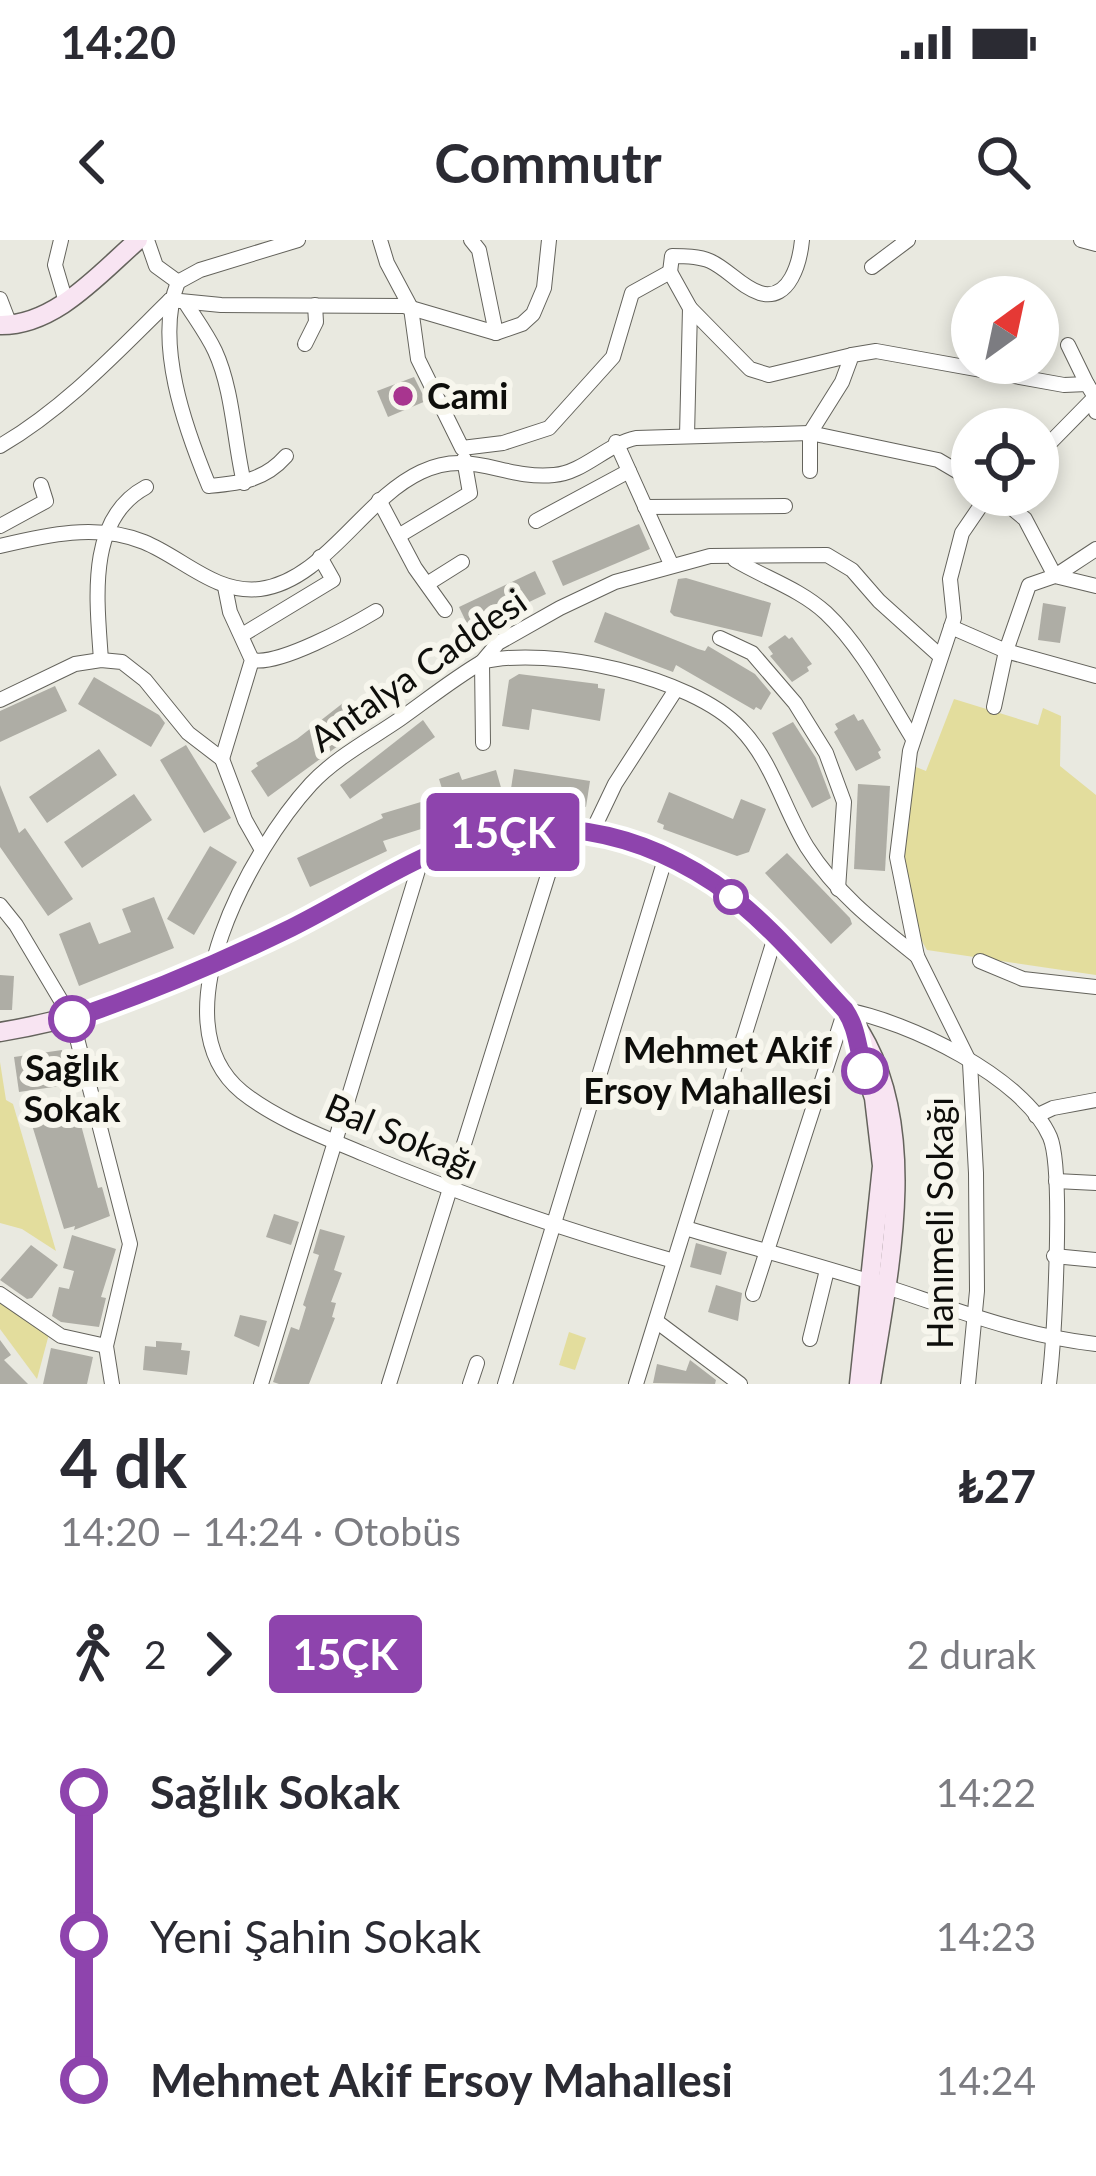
<!DOCTYPE html>
<html lang="tr">
<head>
<meta charset="utf-8">
<style>
  :root { --surface:#fff; --page:#f2f2f3; --text:#2b2b33; --muted:#7c7c81 }
  body { margin:0; font-family:Lato,sans-serif; background:var(--page); color:var(--text); height:100vh; display:flex; flex-direction:column; font-size:45px; white-space:nowrap }
  * { box-sizing:border-box; margin:0 }
  p { font-size:39px; color:var(--muted) }
  .icon { flex:none; width:66px; height:66px; fill:none; stroke:currentColor; stroke-width:2; stroke-linecap:round; stroke-linejoin:round }
  .map { position:relative; height:1144px; overflow:hidden }
  .drawer { display:flex; flex-direction:column; background:var(--surface); flex:1 }
  .drawer>* { flex:none }
  .badge { padding:0 24px; border-radius:9px; font-size:42px; line-height:78px }
  .needle { width:78px; rotate:33deg }
  .buttons { position:absolute; left:951px; top:36px; display:grid; gap:24px }
  .buttons a { display:grid; place-items:center; width:108px; height:108px; border-radius:50%; background:var(--surface); box-shadow:0 6px 18px #0003; font-size:60px }
  .map>.badge { position:absolute; translate:-50% -50%; box-shadow:0 0 0 6px #fff }
  .legs { display:flex; align-items:center; gap:18px; height:132px; padding:0 60px; font-size:39px }
  .legs p { margin-inline-start:auto }
  .summary { display:flex; align-items:center; justify-content:space-between; height:204px; padding:0 60px }
  h1 { font-size:66px; font-weight:700; line-height:90px }
  ul { padding:0 60px; list-style:none }
  li { display:flex; align-items:center; gap:42px; height:144px; font-size:45px }
  li i { display:grid; place-items:center; width:18px; height:100%; margin:0 15px; background:currentColor }
  li i::after { content:''; width:30px; height:30px; margin:-15px; border:9px solid; border-radius:50%; background:var(--surface) }
  li p { margin-inline-start:auto }
  li:first-child i { background:linear-gradient(#0000 50%,currentColor 0) }
  li:last-child i { background:linear-gradient(currentColor 50%,#0000 0) }
  .status { display:flex; justify-content:space-between; align-items:center; height:84px; padding:0 60px; background:var(--surface); direction:ltr }
  .status svg { height:33px; fill:currentColor }
  header { display:flex; justify-content:space-between; align-items:center; height:156px; padding:0 60px; background:var(--surface); font-size:54px; font-weight:700 }
  .map>svg:first-child { display:block }
  .green { fill:#e3dd9d }
  .building { fill:#aeada5 }
  .lines { fill:none; stroke-linecap:round; stroke-linejoin:round }
  .street-casing { stroke:#64635c; stroke-width:16 }
  .secondary-casing { stroke:#64635c; stroke-width:21 }
  .street { stroke:#fff; stroke-width:14 }
  .secondary { stroke:#f8e4f2; stroke-width:18 }
  .line-1-casing { stroke:#fff; stroke-width:27 }
  .line-1 { stroke:#8e44ad; stroke-width:18 }
  .poi-dot { fill:#a8358f; stroke:#f7f6ed; stroke-width:4.5 }
  .stop-1-dot { fill:#fff; stroke:#8e44ad; stroke-width:6 }
  .labels { text-anchor:middle; stroke-width:12; stroke-linejoin:round; paint-order:stroke }
  .poi-label { font-size:36px; font-weight:bold; fill:#0e0e0b; stroke:#f7f6ed; text-anchor:start }
  .street-label { font-size:36px; fill:#0e0e0b; stroke:#f7f6ed }
  .stop-label { font-size:36px; font-weight:bold; fill:#0e0e0b; stroke:#f7f6ed; text-anchor:end }
</style>
</head>
<body>
<div class="status"><b>14:20</b><svg viewBox="0 0 49 12"><path d="M0 12V9h3v3zM5 12V6h3v6zM10 12V3h3v9zM15 12V0h3v12zM26 1h20v11H26zM47 4h2v5h-2z"/></svg></div>
<header><svg class="icon" aria-label="back" viewBox="0 0 24 24"><path d="M15 5l-7 7 7 7"/></svg>Commutr<svg class="icon" aria-label="search" viewBox="0 0 24 24"><circle cx="10" cy="10" r="6"/><path d="M15 15l6 6"/></svg></header>
<div class="map">
<svg width="1096" height="1144" viewBox="0 0 1096 1144">
  <rect width="100%" height="100%" fill="#e9e9e0"/>
  <g class="green">
    <path d="M 954,459 L 1038,485 L 1043,468 L 1061,476 L 1060,526 L 1096,555 L 1096,735 L 927,710 C 888,642 903,599 916,527 L 926,531 Z"/>
    <path d="M 0,822 L 6,860 L 13,864 L 56,1011 L 22,989 L 0,983 Z"/>
    <path d="M 0,1060 L 49,1094 L 37,1139 L 0,1089 Z"/>
    <path d="M 569,1092 L 586,1098 L 575,1130 L 559,1125 Z"/>
  </g>
  <g class="building">
    <path d="M 414,137 L 426,161 L 388,177 L 377,151 Z"/>
    <path d="M 639,284 L 650,309 L 563,346 L 552,321 Z"/>
    <path d="M 535,331 L 546,354 L 470,390 L 459,367 Z"/>
    <path d="M 686,338 L 771,363 L 762,397 L 674,376 L 670,372 L 678,339 Z"/>
    <path d="M 1043,363 L 1066,367 L 1060,403 L 1038,400 Z"/>
    <path d="M 605,372 L 698,409 L 705,411 L 708,406 L 755,434 L 771,453 L 761,470 L 756,467 L 754,470 L 676,425 L 673,432 L 594,402 Z"/>
    <path d="M 785,395 L 789,399 L 792,397 L 812,424 L 807,427 L 809,431 L 792,442 L 770,416 L 773,414 L 768,407 Z"/>
    <path d="M 519,434 L 598,444 L 598,448 L 605,449 L 600,481 L 532,469 L 529,490 L 502,486 L 509,440 Z"/>
    <path d="M 94,437 L 159,475 L 165,483 L 151,507 L 78,464 Z"/>
    <path d="M 55,446 L 67,471 L 0,502 L 0,471 Z"/>
    <path d="M 352,462 L 368,484 L 268,557 L 251,531 L 258,526 L 256,523 L 297,499 L 343,463 L 346,467 Z"/>
    <path d="M 854,474 L 858,481 L 863,479 L 881,510 L 878,512 L 881,518 L 856,531 L 834,492 L 838,489 L 835,484 Z"/>
    <path d="M 423,480 L 435,497 L 350,559 L 340,545 Z"/>
    <path d="M 793,482 L 816,518 L 831,558 L 812,568 L 772,493 Z"/>
    <path d="M 186,505 L 231,578 L 204,593 L 160,520 Z"/>
    <path d="M 99,509 L 117,535 L 47,583 L 29,557 Z"/>
    <path d="M 514,529 L 590,541 L 586,567 L 510,555 Z"/>
    <path d="M 496,530 L 504,558 L 471,567 L 472,573 L 383,601 L 387,611 L 310,647 L 297,618 L 383,578 L 381,574 L 444,555 L 439,539 L 459,532 L 462,540 Z"/>
    <path d="M 858,544 L 890,546 L 885,631 L 854,629 Z"/>
    <path d="M 0,545 L 19,593 L 25,588 L 73,659 L 48,676 L 0,607 Z"/>
    <path d="M 669,552 L 733,579 L 741,559 L 766,569 L 749,612 L 737,616 L 663,589 L 664,585 L 657,582 Z"/>
    <path d="M 134,554 L 152,580 L 82,628 L 64,602 Z"/>
    <path d="M 210,606 L 237,622 L 194,695 L 167,679 Z"/>
    <path d="M 787,613 L 850,678 L 852,684 L 831,704 L 765,633 Z"/>
    <path d="M 154,657 L 174,708 L 79,746 L 59,694 L 90,682 L 99,704 L 131,692 L 122,669 Z"/>
    <path d="M 0,735 L 14,736 L 12,770 L 0,770 Z"/>
    <path d="M 62,810 L 67,845 L 19,852 L 14,817 Z"/>
    <path d="M 69,858 L 74,859 L 98,948 L 102,947 L 110,976 L 74,990 L 75,986 L 64,989 L 28,872 Z"/>
    <path d="M 274,974 L 299,982 L 291,1005 L 266,997 Z"/>
    <path d="M 320,989 L 345,996 L 334,1030 L 342,1033 L 331,1062 L 336,1063 L 332,1077 L 335,1078 L 309,1144 L 279,1144 L 273,1142 L 291,1087 L 299,1090 L 306,1067 L 303,1065 L 319,1015 L 313,1013 Z"/>
    <path d="M 72,995 L 116,1009 L 101,1057 L 106,1058 L 99,1087 L 61,1082 L 52,1076 L 59,1047 L 69,1049 L 74,1031 L 63,1028 Z"/>
    <path d="M 696,1003 L 727,1012 L 721,1035 L 690,1027 Z"/>
    <path d="M 31,1005 L 58,1025 L 32,1058 L 27,1059 L 0,1040 Z"/>
    <path d="M 716,1045 L 742,1053 L 738,1081 L 708,1072 Z"/>
    <path d="M 240,1075 L 267,1081 L 259,1107 L 234,1096 Z"/>
    <path d="M 0,1100 L 11,1115 L 4,1120 L 28,1144 L 0,1144 Z"/>
    <path d="M 156,1101 L 182,1103 L 181,1110 L 190,1111 L 187,1135 L 143,1130 L 145,1106 L 156,1107 Z"/>
    <path d="M 51,1108 L 93,1117 L 87,1144 L 43,1144 Z"/>
    <path d="M 690,1120 L 716,1140 L 715,1144 L 653,1143 L 657,1124 L 686,1131 Z"/>
  </g>
  <g class="lines">
    <defs>
      <g id="street">
        <path d="M 61,0 L 55,25 L 66,62"/>
        <path d="M 147,0 L 156,26 L 178,42"/>
        <path d="M 380,0 L 387,23 L 411,68 L 418,119 L 462,208 L 503,203 L 549,188 L 613,117 L 632,53 L 670,32"/>
        <path d="M 471,0 L 479,10 L 496,93"/>
        <path d="M 1081,0 L 1096,4"/>
        <path d="M 872,27 L 908,0"/>
        <path d="M 670,32 L 672,16 C 684,16 699,16 710,21 C 728,29 741,47 760,53 C 790,62 800,21 802,0"/>
        <path d="M 670,32 L 690,68 L 687,196"/>
        <path d="M 0,59 L 10,85"/>
        <path d="M 170,60 L 221,65 L 404,66 L 496,93 L 522,84 L 533,74 L 544,48 L 549,0"/>
        <path d="M 185,62 C 195,78 207,94 215,111 C 233,150 234,201 244,243"/>
        <path d="M 690,68 L 750,129 L 769,135 L 852,115"/>
        <path d="M 305,104 L 316,82 L 315,65"/>
        <path d="M 1068,105 L 1087,144"/>
        <path d="M 616,202 L 671,324"/>
        <path d="M 0,206 C 65,168 117,112 170,60"/>
        <path d="M 1038,215 L 1096,156"/>
        <path d="M 286,216 C 264,241 240,243 209,246 C 185,188 154,102 178,42 L 200,30 L 298,0"/>
        <path d="M 810,231 L 810,193 L 842,142 L 852,115 L 876,111 L 1064,145 L 1087,144 L 1095,157 L 1096,172"/>
        <path d="M 996,255 L 1025,279 L 1055,336 L 1096,309"/>
        <path d="M 379,260 L 415,328 L 445,370"/>
        <path d="M 645,267 L 785,266"/>
        <path d="M 536,281 L 629,231"/>
        <path d="M 0,286 L 46,261 L 41,245"/>
        <path d="M 400,295 L 470,253 L 464,219"/>
        <path d="M 0,306 C 46,295 97,283 144,302 C 183,318 215,354 260,349 C 324,341 363,259 421,232 C 471,208 503,240 554,235 C 583,233 607,204 636,198 L 810,193 L 938,220 L 972,240"/>
        <path d="M 735,320 C 765,338 800,349 826,373 C 862,407 887,457 913,499"/>
        <path d="M 427,344 L 462,322"/>
        <path d="M 951,387 L 1006,411 L 1096,436"/>
        <path d="M 242,395 L 333,340 L 320,317"/>
        <path d="M 720,398 L 752,413 L 795,463 L 826,513 L 844,562 L 838,649"/>
        <path d="M 101,420 C 97,361 86,279 146,247"/>
        <path d="M 252,420 C 279,426 351,386 376,371"/>
        <path d="M 0,460 L 75,424 L 101,420 L 122,422 L 145,440 L 188,493 L 222,519"/>
        <path d="M 994,467 L 1006,411 L 1029,345 L 1055,336 L 1096,346"/>
        <path d="M 483,503 L 482,422 C 549,405 692,437 740,488 C 773,522 783,568 807,607 C 836,653 875,683 917,716"/>
        <path d="M 222,519 L 252,420 L 230,372 L 225,347"/>
        <path d="M 222,519 L 245,580 L 262,610"/>
        <path d="M 593,590 L 615,544 L 675,451"/>
        <path d="M 0,665 L 16,685 L 72,779 L 130,1004 L 106,1106 L 112,1144"/>
        <path d="M 980,721 L 1023,739 L 1096,747"/>
        <path d="M 1036,876 L 1053,868 L 1096,860"/>
        <path d="M 1056,941 L 1096,943"/>
        <path d="M 685,988 C 753,1008 823,1026 890,1048 C 959,1071 1024,1096 1096,1104"/>
        <path d="M 1054,1016 L 1096,1020"/>
        <path d="M 674,1021 C 568,991 466,957 364,914 C 324,897 277,880 242,852 C 154,780 253,607 311,544 C 335,518 371,499 400,479 C 427,460 453,439 482,422 L 498,403 L 560,368 L 615,342 L 710,316 L 827,315 L 852,330 L 879,361 L 939,415"/>
        <path d="M 0,1054 L 61,1096 L 106,1106"/>
        <path d="M 753,1054 L 845,770 C 907,781 1024,837 1050,897 C 1064,930 1054,1102 1049,1144"/>
        <path d="M 656,1081 L 740,1144"/>
        <path d="M 810,1099 L 827,1030"/>
        <path d="M 261,1144 L 422,617"/>
        <path d="M 389,1144 L 563,587"/>
        <path d="M 470,1144 L 477,1123"/>
        <path d="M 505,1144 L 666,616"/>
        <path d="M 636,1144 L 775,697"/>
        <path d="M 968,1144 L 977,1051 L 976,933 L 970,823 L 917,716 L 897,617 L 910,511 L 954,378 L 950,339 L 962,293 L 988,255"/>
      </g>
      <g id="secondary">
        <path d="M 0,85 C 55,86 99,34 138,0"/>
        <path d="M 0,792 C 117,773 210,728 314,677 C 352,658 387,631 426,616 C 571,560 671,594 779,701 C 811,733 847,765 867,804 C 919,904 887,1039 871,1144"/>
        <path d="M 856,804 L 874,858 L 882,926 L 859,1144"/>
      </g>
    </defs>
    <use href="#street" class="street-casing"/>
    <use href="#secondary" class="secondary-casing"/>
    <use href="#street" class="street"/>
    <use href="#secondary" class="secondary"/>
  </g>
  <g class="lines">
    <defs>
      <path id="line-1" d="M 72,779 C 148,753 219,723 291,688 C 335,666 376,640 420,619 C 520,570 622,582 714,643 C 763,677 804,726 845,770 C 858,789 857,809 865,831"/>
    </defs>
    <use href="#line-1" class="line-1-casing"/>
    <use href="#line-1" class="line-1"/>
  </g>
  <circle class="poi-dot" cx="403" cy="156" r="12"/>
  <g class="stop-1-dot">
    <circle cx="731" cy="657" r="15"/>
    <circle cx="72" cy="779" r="21"/>
    <circle cx="865" cy="831" r="21"/>
  </g>
  <g class="labels">
    <g class="poi-label">
      <text x="427" y="169">Cami</text>
    </g>
    <g class="street-label">
      <text transform="translate(418 430) rotate(-35)" y="13">Antalya Caddesi</text>
      <text transform="translate(402 896) rotate(23)" y="13">Bal Sokağı</text>
      <text transform="translate(940 983) rotate(-90)" y="13">Hanımeli Sokağı</text>
    </g>
    <g class="stop-label">
      <text x="832" y="823">Mehmet Akif<tspan x="832" dy="41">Ersoy Mahallesi</tspan></text>
      <text x="72" y="841" text-anchor="middle">Sağlık<tspan x="72" dy="41">Sokak</tspan></text>
    </g>
  </g>
</svg>
<div class="buttons">
<a><svg class="needle" viewBox="-14 -14 28 28"><path d="M0-13l5 13h-10z" fill="#e53935"/><path d="M0 13l5-13h-10z" fill="#7c7c81"/></svg></a>
<a><svg class="icon" aria-label="locate" viewBox="0 0 24 24"><circle cx="12" cy="12" r="6"/><path d="M12 2v4M12 18v4M2 12h4M18 12h4"/></svg></a>
</div>
<b class="badge" style="left:503px;top:592px;background:#8e44ad;color:#fff">15ÇK</b>
</div>
<section class="drawer">
<div class="summary"><div><h1>4 dk</h1><p>14:20 – 14:24 · Otobüs</p></div><b>₺27</b></div>
<div class="legs"><svg class="icon" aria-label="walk" viewBox="0 0 24 24"><circle cx="13" cy="4" r="2"/><path d="M13 8l-2 6 4 7M11 14l-3 7M7 12l3-4h3l4 4"/></svg>2<svg class="icon" aria-label="forward" viewBox="0 0 24 24"><path d="M9 5l7 7-7 7"/></svg><b class="badge" style="background:#8e44ad;color:#fff">15ÇK</b><p>2 durak</p></div>
<ul>
<li><i style="color:#8e44ad"></i><b>Sağlık Sokak</b><p>14:22</p></li>
<li><i style="color:#8e44ad"></i><span>Yeni Şahin Sokak</span><p>14:23</p></li>
<li><i style="color:#8e44ad"></i><b>Mehmet Akif Ersoy Mahallesi</b><p>14:24</p></li>
</ul>
</section>
</body>
</html>
